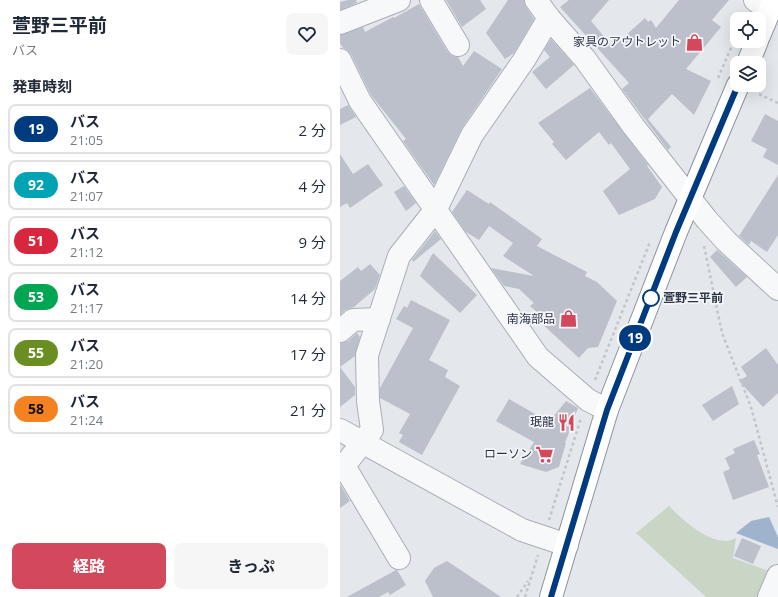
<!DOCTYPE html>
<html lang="ja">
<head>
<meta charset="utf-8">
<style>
  :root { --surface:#fff; --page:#f6f6f7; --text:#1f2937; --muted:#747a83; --line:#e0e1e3; --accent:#d1495b }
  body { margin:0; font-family:"Open Sans","Noto Sans JP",sans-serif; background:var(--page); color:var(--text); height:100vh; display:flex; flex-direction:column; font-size:15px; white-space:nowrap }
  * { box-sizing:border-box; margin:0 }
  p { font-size:13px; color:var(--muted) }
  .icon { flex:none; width:22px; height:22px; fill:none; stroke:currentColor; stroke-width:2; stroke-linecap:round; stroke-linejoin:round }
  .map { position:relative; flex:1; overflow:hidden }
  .sheet { display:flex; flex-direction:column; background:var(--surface); width:340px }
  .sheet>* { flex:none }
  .badge { padding:0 8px; border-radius:13px; font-size:14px; line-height:26px }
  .buttons { position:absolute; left:390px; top:12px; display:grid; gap:8px }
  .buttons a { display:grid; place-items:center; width:36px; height:36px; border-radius:8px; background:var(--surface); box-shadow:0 4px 16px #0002; font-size:20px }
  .map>.badge { position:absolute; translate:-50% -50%; box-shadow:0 0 0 2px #fff }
  h2 { padding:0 12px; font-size:15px; line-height:36px }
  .round { display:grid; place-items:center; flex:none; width:42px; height:42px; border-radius:8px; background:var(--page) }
  .headline { display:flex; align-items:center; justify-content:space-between; height:68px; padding:0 12px }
  h1 { font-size:19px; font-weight:700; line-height:30px }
  .cta { display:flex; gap:8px; margin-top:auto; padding:8px 12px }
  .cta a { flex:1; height:46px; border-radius:8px; background:var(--accent); color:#fff; font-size:16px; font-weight:700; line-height:46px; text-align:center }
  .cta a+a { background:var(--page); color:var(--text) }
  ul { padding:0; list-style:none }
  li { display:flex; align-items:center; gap:12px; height:50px; margin:0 8px 6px; padding:0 4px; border:2px solid var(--line); border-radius:8px }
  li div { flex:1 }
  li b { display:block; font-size:15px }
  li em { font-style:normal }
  li .badge { min-width:44px; font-weight:700; text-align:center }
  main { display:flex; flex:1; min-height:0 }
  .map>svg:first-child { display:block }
  .green { fill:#c9d6c5 }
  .water { fill:#9fb4cc }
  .building { fill:#bbc0ca }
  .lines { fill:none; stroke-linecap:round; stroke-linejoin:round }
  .minor-casing { stroke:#a9aeb7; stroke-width:24 }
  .highway-casing { stroke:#8b94a3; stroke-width:24 }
  .path { stroke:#c2c5cb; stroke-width:2.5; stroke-dasharray:3 3; stroke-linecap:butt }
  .minor { stroke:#f7f8fa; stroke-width:22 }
  .highway { stroke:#fff; stroke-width:22 }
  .line-casing { stroke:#fff; stroke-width:9 }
  .line { stroke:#003b80; stroke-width:6 }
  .stop-dot { fill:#fff; stroke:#003b80; stroke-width:2 }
  .labels { text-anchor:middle; stroke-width:3.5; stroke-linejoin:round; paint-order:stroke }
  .poi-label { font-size:12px; fill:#2b3445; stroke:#f4f6f9; text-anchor:end }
  .stop-label { font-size:12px; font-weight:bold; fill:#2b3445; stroke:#f4f6f9; text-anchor:start }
</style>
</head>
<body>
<main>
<section class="sheet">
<div class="headline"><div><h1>萱野三平前</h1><p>バス</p></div><a class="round"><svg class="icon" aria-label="heart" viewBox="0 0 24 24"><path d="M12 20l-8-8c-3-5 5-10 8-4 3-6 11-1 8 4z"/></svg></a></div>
<h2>発車時刻</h2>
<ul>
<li><span class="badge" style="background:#003b80;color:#fff">19</span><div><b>バス</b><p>21:05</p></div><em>2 分</em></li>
<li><span class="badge" style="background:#00a3b4;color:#fff">92</span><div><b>バス</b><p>21:07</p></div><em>4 分</em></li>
<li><span class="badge" style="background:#d7263d;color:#fff">51</span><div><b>バス</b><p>21:12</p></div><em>9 分</em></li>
<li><span class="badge" style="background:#00a651;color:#fff">53</span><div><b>バス</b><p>21:17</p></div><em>14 分</em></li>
<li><span class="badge" style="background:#6b8e23;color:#fff">55</span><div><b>バス</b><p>21:20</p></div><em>17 分</em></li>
<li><span class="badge" style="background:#f58220;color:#111">58</span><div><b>バス</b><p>21:24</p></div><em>21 分</em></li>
</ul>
<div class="cta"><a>経路</a><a>きっぷ</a></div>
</section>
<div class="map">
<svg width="438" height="597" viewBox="0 0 438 597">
  <rect width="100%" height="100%" fill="#e4e7ec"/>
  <path class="green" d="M 329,506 C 343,520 365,541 387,541 C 389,541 393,539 396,538 L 393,558 L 434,573 L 423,597 L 366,597 L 296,533 Z"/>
  <path class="water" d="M 429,517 L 438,537 L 438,549 L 396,533 L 411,521 Z"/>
  <g class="building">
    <path d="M 8,0 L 16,0 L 17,3 L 0,10 L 0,2 Z"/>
    <path d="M 106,0 L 140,0 L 146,9 L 122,27 Z"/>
    <path d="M 168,0 L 184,0 L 186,7 L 194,19 L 174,53 L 165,59 L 146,33 Z"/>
    <path d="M 229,0 L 269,0 L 251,21 L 273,47 L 305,18 L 308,22 L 311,20 L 316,28 L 339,0 L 389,0 L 372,20 L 381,27 L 346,69 L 371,81 L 354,115 L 332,94 L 308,119 L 331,147 L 328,150 L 282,89 L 289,83 L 220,7 Z"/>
    <path d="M 79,4 L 107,51 L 112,56 L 118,57 L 123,66 L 134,51 L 162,69 L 122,128 L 94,185 L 63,141 L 66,139 L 31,95 L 11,54 L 7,50 L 3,48 L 0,43 L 0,35 L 23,27 L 25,32 L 53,17 L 54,18 Z"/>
    <path d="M 211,39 L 234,65 L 206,89 L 192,72 L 210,57 L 204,50 Z"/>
    <path d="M 250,88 L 308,165 L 307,166 L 322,187 L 315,199 L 279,215 L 263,191 L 290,169 L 271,143 L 269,145 L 259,132 L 226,160 L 212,144 L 214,142 L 198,123 Z"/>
    <path d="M 8,105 L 16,117 L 0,125 L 0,109 Z"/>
    <path d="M 425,114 L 438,121 L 438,165 L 423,157 L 427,149 L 411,141 Z"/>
    <path d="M 0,154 L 13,174 L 28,164 L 43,185 L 10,208 L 7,203 L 0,207 Z"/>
    <path d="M 438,175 L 438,235 L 427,252 L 411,241 L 409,245 L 399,236 Z"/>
    <path d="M 64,186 L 76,203 L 66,211 L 54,192 Z"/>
    <path d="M 127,190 L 149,204 L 150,202 L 202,239 L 197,246 L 247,272 L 245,276 L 257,282 L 277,301 L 258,347 L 248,348 L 239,358 L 199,321 L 203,317 L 190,306 L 194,303 L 179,289 L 164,286 L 151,268 L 194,276 L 163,256 L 173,243 L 149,226 L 139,240 L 126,232 L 112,212 Z"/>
    <path d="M 95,231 L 101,239 L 73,262 L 72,260 Z"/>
    <path d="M 377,250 L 407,277 L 396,287 L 370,257 Z"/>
    <path d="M 93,253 L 137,295 L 120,313 L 80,276 Z"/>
    <path d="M 30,264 L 40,275 L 35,289 L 14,307 L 5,310 L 0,315 L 0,281 L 18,267 L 21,271 Z"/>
    <path d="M 71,300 L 110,320 L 89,360 L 108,370 L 105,377 L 120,386 L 82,455 L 59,442 L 63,435 L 59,433 L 70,414 L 40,398 L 40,388 L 73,328 L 56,319 L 64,306 L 67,308 Z"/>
    <path d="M 17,333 L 20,337 L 15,356 L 0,367 L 15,387 L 15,395 L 0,407 L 0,343 L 8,341 Z"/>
    <path d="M 426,348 L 438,365 L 438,393 L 423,407 L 399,381 L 407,376 L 401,367 Z"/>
    <path d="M 392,386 L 399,404 L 373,421 L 362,405 Z"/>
    <path d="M 169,399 L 209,422 L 226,401 L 238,408 L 225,443 L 226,443 L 219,467 L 206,472 L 180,464 L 194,442 L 156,421 Z"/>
    <path d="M 414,440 L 420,454 L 417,455 L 429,487 L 393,500 L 383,472 L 390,469 L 385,458 L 395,453 L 393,449 Z"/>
    <path d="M 0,484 L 10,501 L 0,508 Z"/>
    <path d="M 402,538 L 421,546 L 413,564 L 394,556 Z"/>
    <path d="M 107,561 L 161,597 L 93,597 L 85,581 L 94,568 Z"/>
    <path d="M 56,570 L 57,570 L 66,585 L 50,595 L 48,592 L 39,597 L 7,597 Z"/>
  </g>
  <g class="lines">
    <defs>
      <g id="minor">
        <path d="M 91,0 L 118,45"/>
        <path d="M 196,0 L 209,18 L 245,59 L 294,127 L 367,220 L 386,241 L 438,289"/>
        <path d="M 415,0 L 430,10"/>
        <path d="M 0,23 L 59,0"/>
        <path d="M 0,60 L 20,101 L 198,357 L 248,400 L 267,410"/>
        <path d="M 0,331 L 13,320 L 39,319"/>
        <path d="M 0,430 L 182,530 L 227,545"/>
        <path d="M 4,466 L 59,558"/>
        <path d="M 0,469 L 4,466 L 32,430 L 28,401 L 27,355 L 59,256 L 96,209 L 132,135 L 184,60 L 209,18"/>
        <path d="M 429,597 L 438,576"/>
      </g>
      <g id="highway">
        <path d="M 419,36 L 434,0"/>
        <path d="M 408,63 L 417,41"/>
        <path d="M 211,597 L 267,410 L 336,232 L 398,85"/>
      </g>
    </defs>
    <use href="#minor" class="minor-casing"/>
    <use href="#highway" class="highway-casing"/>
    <g class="path">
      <path d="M 378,78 L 397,34"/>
      <path d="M 419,94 L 438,103"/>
      <path d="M 364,246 L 382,333 L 411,407 L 438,507"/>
      <path d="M 255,380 L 310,242"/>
      <path d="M 209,520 L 241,418"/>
      <path d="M 177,597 L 188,581"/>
      <path d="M 185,597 L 198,555"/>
    </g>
    <use href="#minor" class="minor"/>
    <use href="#highway" class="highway"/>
  </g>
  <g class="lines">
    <defs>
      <path id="line" d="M 211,597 L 267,410 L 336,232 L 398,85"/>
    </defs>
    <use href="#line" class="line-casing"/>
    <use href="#line" class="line"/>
  </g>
  <defs>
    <symbol id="shop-bare" viewBox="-9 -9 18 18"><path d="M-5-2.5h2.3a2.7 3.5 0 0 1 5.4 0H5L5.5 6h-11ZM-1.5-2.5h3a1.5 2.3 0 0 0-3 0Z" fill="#d1495b" stroke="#f4f6f9" stroke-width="2.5" paint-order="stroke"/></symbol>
    <symbol id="restaurant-bare" viewBox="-9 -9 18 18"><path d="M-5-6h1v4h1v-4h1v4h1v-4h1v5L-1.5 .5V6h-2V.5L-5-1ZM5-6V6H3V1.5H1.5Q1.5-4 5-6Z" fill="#d1495b" stroke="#f4f6f9" stroke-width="2.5" paint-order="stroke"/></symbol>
    <symbol id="supermarket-bare" viewBox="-9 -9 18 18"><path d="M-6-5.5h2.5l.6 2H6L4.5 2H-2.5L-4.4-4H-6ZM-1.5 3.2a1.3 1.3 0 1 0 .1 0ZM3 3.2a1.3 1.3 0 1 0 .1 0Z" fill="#d1495b" stroke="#f4f6f9" stroke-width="2.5" paint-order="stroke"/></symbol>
  </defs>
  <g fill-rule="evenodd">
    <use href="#shop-bare" x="342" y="30" width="25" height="25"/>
    <use href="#shop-bare" x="216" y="306" width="25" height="25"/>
    <use href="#restaurant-bare" x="214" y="410" width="25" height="25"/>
    <use href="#supermarket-bare" x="192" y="442" width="25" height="25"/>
  </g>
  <circle class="stop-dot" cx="311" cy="298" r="8"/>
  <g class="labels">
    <g class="poi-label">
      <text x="341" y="46">家具のアウトレット</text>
      <text x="215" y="323">南海部品</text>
      <text x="214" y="426">珉龍</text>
      <text x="192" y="458">ローソン</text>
    </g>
    <g class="stop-label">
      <text x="323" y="302">萱野三平前</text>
    </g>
  </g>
</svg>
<div class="buttons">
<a><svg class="icon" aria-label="locate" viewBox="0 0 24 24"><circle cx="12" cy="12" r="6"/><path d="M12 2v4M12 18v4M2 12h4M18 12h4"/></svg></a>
<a><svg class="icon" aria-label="layers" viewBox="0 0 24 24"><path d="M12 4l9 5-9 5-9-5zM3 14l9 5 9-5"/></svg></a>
</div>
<b class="badge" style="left:295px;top:338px;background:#003b80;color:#fff">19</b>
</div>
</main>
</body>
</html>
